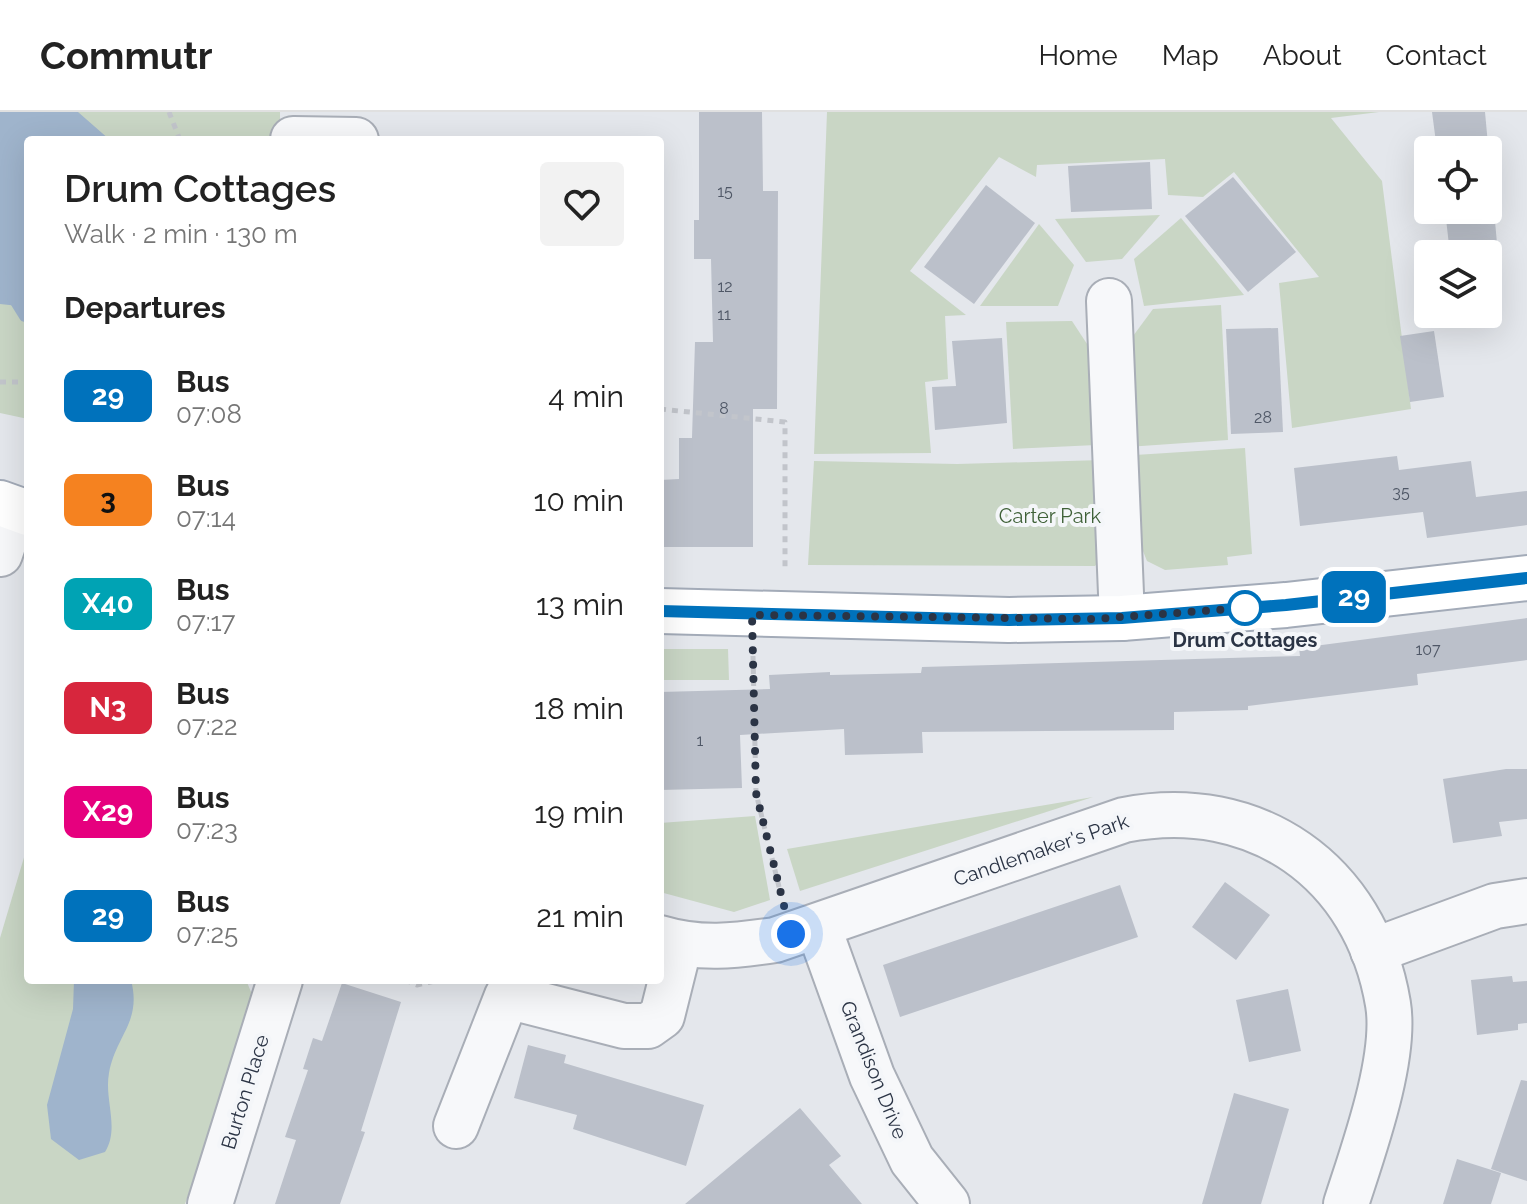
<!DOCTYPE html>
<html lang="en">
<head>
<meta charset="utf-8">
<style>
  :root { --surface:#fff; --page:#f2f2f2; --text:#222; --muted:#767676; --line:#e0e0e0 }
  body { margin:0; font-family:Raleway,sans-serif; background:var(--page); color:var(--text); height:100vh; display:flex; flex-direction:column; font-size:30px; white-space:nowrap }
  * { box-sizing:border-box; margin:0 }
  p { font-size:26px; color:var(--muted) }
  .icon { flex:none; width:44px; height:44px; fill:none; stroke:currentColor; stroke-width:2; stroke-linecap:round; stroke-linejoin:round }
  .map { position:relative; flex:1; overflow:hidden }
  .sheet { position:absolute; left:24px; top:24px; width:640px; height:848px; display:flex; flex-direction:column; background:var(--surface); border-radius:8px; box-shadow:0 8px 32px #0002 }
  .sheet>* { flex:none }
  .badge { padding:0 16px; border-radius:12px; font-size:28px; line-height:52px }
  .buttons { position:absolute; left:1414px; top:24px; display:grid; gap:16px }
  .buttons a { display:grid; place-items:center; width:88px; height:88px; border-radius:8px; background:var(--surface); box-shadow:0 8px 32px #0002; font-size:40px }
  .you { position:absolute; width:40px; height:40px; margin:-20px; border:6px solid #fff; border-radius:50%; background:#1a73e8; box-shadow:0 0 0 12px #1a73e833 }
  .map>.badge { position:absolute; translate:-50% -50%; box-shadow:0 0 0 4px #fff }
  h2 { padding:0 40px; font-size:30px; line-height:72px }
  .round { display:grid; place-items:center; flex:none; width:84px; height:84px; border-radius:8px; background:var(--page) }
  .summary { display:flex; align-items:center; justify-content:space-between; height:136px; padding:0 40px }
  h1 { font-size:38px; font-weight:600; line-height:60px }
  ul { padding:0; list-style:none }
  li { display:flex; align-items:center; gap:24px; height:104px; padding:0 40px }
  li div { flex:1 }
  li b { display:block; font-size:30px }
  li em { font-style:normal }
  li .badge { min-width:88px; font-weight:700; text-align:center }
  header { display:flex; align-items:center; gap:48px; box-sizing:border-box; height:112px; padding:0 40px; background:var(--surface); border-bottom:2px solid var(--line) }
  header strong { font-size:38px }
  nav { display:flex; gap:44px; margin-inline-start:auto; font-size:28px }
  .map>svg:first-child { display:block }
  .green { fill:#c9d6c5 }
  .water { fill:#9fb4cc }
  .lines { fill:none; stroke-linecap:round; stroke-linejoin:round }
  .stream { stroke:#9fb4cc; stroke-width:12 }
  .building { fill:#bbc0ca }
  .minor-casing { stroke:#a9aeb7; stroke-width:48 }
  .major-casing { stroke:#a3abb8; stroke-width:48 }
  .path { stroke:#c2c5cb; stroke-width:5; stroke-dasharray:6 6; stroke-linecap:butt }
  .minor { stroke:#f7f8fa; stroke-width:44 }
  .major { stroke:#fff; stroke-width:44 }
  .line-casing { stroke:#fff; stroke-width:18 }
  .line { stroke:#0072bc; stroke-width:12 }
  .walk { stroke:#2b3445; stroke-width:8; stroke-dasharray:0 14.4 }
  .stop-dot { fill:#fff; stroke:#0072bc; stroke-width:4 }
  .labels { text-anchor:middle; stroke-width:8; stroke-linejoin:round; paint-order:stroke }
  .number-label { font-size:16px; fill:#4f5766 }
  .park-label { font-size:20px; fill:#3f6138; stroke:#f4f6f9 }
  .stop-label { font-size:20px; font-weight:bold; fill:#2b3445; stroke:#f4f6f9 }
  .street-label { font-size:20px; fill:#2b3445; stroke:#f4f6f9 }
</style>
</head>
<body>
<header>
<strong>Commutr</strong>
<nav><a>Home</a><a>Map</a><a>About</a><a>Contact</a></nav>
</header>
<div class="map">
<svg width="1527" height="1092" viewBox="0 0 1527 1092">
  <rect width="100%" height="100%" fill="#e4e7ec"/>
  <g class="green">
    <path d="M 0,0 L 280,0 L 280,28 L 28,28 L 28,307 L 0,301 Z"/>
    <path d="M 827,0 L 1379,0 L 1331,6 L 1382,69 L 1411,297 L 1292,316 L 1279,171 L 1319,165 L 1234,60 L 1203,85 L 1168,83 L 1165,47 L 1037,53 L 1036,65 L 999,45 L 910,159 L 966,203 L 945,204 L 948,267 L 925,270 L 931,341 L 814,342 Z"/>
    <path d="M 1160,103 L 1122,147 L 1086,150 L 1055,107 Z"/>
    <path d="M 1181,106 L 1244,183 L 1144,194 L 1134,147 Z"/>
    <path d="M 1039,112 L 1074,153 L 1058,194 L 980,194 Z"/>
    <path d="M 1221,193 L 1228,328 L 1127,335 L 1122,239 L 1153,197 Z"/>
    <path d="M 1072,209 L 1091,238 L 1096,333 L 1013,337 L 1006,210 Z"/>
    <path d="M 1245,336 L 1252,442 L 1227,445 L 1228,453 L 1165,458 L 1147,449 L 1143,439 L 1135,343 Z"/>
    <path d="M 1103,348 L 1100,448 L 1095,454 L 808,453 L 814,349 L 957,352 Z"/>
    <path d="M 660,537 L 728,537 L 729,568 L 660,568 Z"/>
    <path d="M 1093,685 L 800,779 L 787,737 Z"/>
    <path d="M 755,704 L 770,788 L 734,800 L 660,780 L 660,711 Z"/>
    <path d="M 28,732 L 28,868 L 246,868 L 254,887 L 185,1092 L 0,1092 L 0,826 Z"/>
  </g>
  <g class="water">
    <path d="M 0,0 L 78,0 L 110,28 L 28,28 L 28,195 L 0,192 Z"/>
    <path d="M 74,868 L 131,868 C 142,910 116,923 109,961 C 104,988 120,1016 105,1040 L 79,1048 L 51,1027 L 47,993 L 73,897 Z"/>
  </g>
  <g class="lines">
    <path class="stream" d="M 0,164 L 25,204"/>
  </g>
  <g class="building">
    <path d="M 699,0 L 762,0 L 763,79 L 778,79 L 777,297 L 753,297 L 753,435 L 660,435 L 660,368 L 679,367 L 679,326 L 692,326 L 695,230 L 713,230 L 711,147 L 694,147 L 694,108 L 699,108 Z"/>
    <path d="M 1432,0 L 1485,0 L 1498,142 L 1450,142 L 1445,98 L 1488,98 L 1488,38 L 1437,38 Z"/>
    <path d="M 1150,50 L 1152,97 L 1071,100 L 1068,54 Z"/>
    <path d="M 1233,65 L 1296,140 L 1248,180 L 1185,104 Z"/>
    <path d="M 986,73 L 1035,111 L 974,192 L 924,155 Z"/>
    <path d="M 1278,216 L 1283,320 L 1231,322 L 1226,217 Z"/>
    <path d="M 1434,219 L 1444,285 L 1410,290 L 1400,224 Z"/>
    <path d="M 1002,226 L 1007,311 L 935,318 L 932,275 L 956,274 L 952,229 Z"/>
    <path d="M 1397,344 L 1399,358 L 1471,349 L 1476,385 L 1527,379 L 1527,413 L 1427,426 L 1423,400 L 1300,414 L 1294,356 Z"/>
    <path d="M 1527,506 L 1527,548 L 1417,562 L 1418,573 L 1248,594 L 1248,598 L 1174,600 L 1174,618 L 922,620 L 923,641 L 845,643 L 844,617 L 740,623 L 742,676 L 660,678 L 660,580 L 770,577 L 769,563 L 830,560 L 830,563 L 921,561 L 922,555 L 1300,544 L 1299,536 Z"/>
    <path d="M 1506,657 L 1527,657 L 1527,707 L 1499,710 L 1502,724 L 1453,731 L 1443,667 Z"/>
    <path d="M 1225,770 L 1270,803 L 1236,848 L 1192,815 Z"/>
    <path d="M 1120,773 L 1138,825 L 900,905 L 883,853 Z"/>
    <path d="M 1512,864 L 1513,870 L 1527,869 L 1527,911 L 1518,912 L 1518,918 L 1477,923 L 1471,868 Z"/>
    <path d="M 342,871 L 401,890 L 361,1019 L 365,1020 L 340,1092 L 275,1092 L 296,1028 L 285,1025 L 308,958 L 303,957 L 313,926 L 322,929 Z"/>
    <path d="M 1288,877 L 1301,939 L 1249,950 L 1236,888 Z"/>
    <path d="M 528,933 L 566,943 L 564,951 L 704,993 L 686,1054 L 573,1017 L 577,1003 L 514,986 Z"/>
    <path d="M 1521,968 L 1527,969 L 1527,1069 L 1491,1057 Z"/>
    <path d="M 1234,981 L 1289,997 L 1261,1092 L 1202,1092 Z"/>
    <path d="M 800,996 L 841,1044 L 829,1053 L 862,1092 L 685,1092 Z"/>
    <path d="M 1457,1047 L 1501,1061 L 1491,1092 L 1443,1092 Z"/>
  </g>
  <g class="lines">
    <defs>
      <g id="minor">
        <path d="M 293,27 L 356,28"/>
        <path d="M 1109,189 L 1122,506"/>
        <path d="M 0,442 L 15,397"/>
        <path d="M 818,814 L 872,964 L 912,1048 L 947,1092"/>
        <path d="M 660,826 C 700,838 734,834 775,828 L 1124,708 C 1255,682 1366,759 1388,892 C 1397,946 1363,1039 1346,1092"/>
        <path d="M 1373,839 L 1495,794 L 1527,789"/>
        <path d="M 456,1014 L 507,884 L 624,914 L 648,914 L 662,904 L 680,832"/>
        <path d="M 210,1092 L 280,868"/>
      </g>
      <g id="major">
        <path d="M 0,391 L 28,401"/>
        <path d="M 660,499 L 1009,508 L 1122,506 L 1286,493 L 1527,466"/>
      </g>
    </defs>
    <use href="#minor" class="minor-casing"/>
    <use href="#major" class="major-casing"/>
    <g class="path">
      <path d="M 169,0 L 180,28"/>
      <path d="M 0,270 L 28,270"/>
      <path d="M 660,297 L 785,310 L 785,459"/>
      <path d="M 753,544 L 756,681 L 781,783"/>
      <path d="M 405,868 L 417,873 L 439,868"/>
    </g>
    <use href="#minor" class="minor"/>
    <use href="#major" class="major"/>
  </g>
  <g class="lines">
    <defs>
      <path id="line" d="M 660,499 L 1009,508 L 1122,506 L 1286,493 L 1527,466"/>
    </defs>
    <use href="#line" class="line-casing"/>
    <use href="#line" class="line"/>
    <path class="walk" d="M 791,822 L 756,681 L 752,503 L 1094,507 L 1258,495 L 1245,496"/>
  </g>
  <circle class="stop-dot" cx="1245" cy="496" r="16"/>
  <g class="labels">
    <g class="number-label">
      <text x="725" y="85">15</text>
      <text x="725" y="180">12</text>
      <text x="724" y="208">11</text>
      <text x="724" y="302">8</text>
      <text x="1263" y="311">28</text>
      <text x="1401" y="386">35</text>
      <text x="1428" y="543">107</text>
      <text x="700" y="634">1</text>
    </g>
    <g class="park-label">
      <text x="1050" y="411">Carter Park</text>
    </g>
    <g class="stop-label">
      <text x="1245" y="535">Drum Cottages</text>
    </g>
    <g class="street-label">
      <text transform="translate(1041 738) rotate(-19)" y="7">Candlemaker's Park</text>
      <text transform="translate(874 958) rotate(68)" y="7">Grandison Drive</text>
      <text transform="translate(245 980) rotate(-73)" y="7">Burton Place</text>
    </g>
  </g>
</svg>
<div class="buttons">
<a><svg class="icon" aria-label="locate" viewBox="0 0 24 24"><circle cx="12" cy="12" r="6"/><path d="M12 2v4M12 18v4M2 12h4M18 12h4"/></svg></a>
<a><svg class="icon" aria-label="layers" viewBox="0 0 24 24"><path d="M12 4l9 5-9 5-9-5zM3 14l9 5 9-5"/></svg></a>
</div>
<div class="you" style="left:791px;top:822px"></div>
<b class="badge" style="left:1354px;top:485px;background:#0072bc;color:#fff">29</b>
<section class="sheet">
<div class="summary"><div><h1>Drum Cottages</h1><p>Walk · 2 min · 130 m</p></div><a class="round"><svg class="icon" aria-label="heart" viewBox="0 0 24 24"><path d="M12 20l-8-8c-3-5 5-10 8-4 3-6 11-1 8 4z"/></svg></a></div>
<h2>Departures</h2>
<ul>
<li><span class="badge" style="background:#0072bc;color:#fff">29</span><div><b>Bus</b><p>07:08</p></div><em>4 min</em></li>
<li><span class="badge" style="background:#f58220;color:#111">3</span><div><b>Bus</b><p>07:14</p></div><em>10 min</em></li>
<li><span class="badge" style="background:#00a3b4;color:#fff">X40</span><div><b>Bus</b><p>07:17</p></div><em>13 min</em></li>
<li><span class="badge" style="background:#d7263d;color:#fff">N3</span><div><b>Bus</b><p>07:22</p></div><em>18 min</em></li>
<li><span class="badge" style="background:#e6007e;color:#fff">X29</span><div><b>Bus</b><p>07:23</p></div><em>19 min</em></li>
<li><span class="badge" style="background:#0072bc;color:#fff">29</span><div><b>Bus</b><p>07:25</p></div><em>21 min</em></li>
</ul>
</section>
</div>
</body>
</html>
